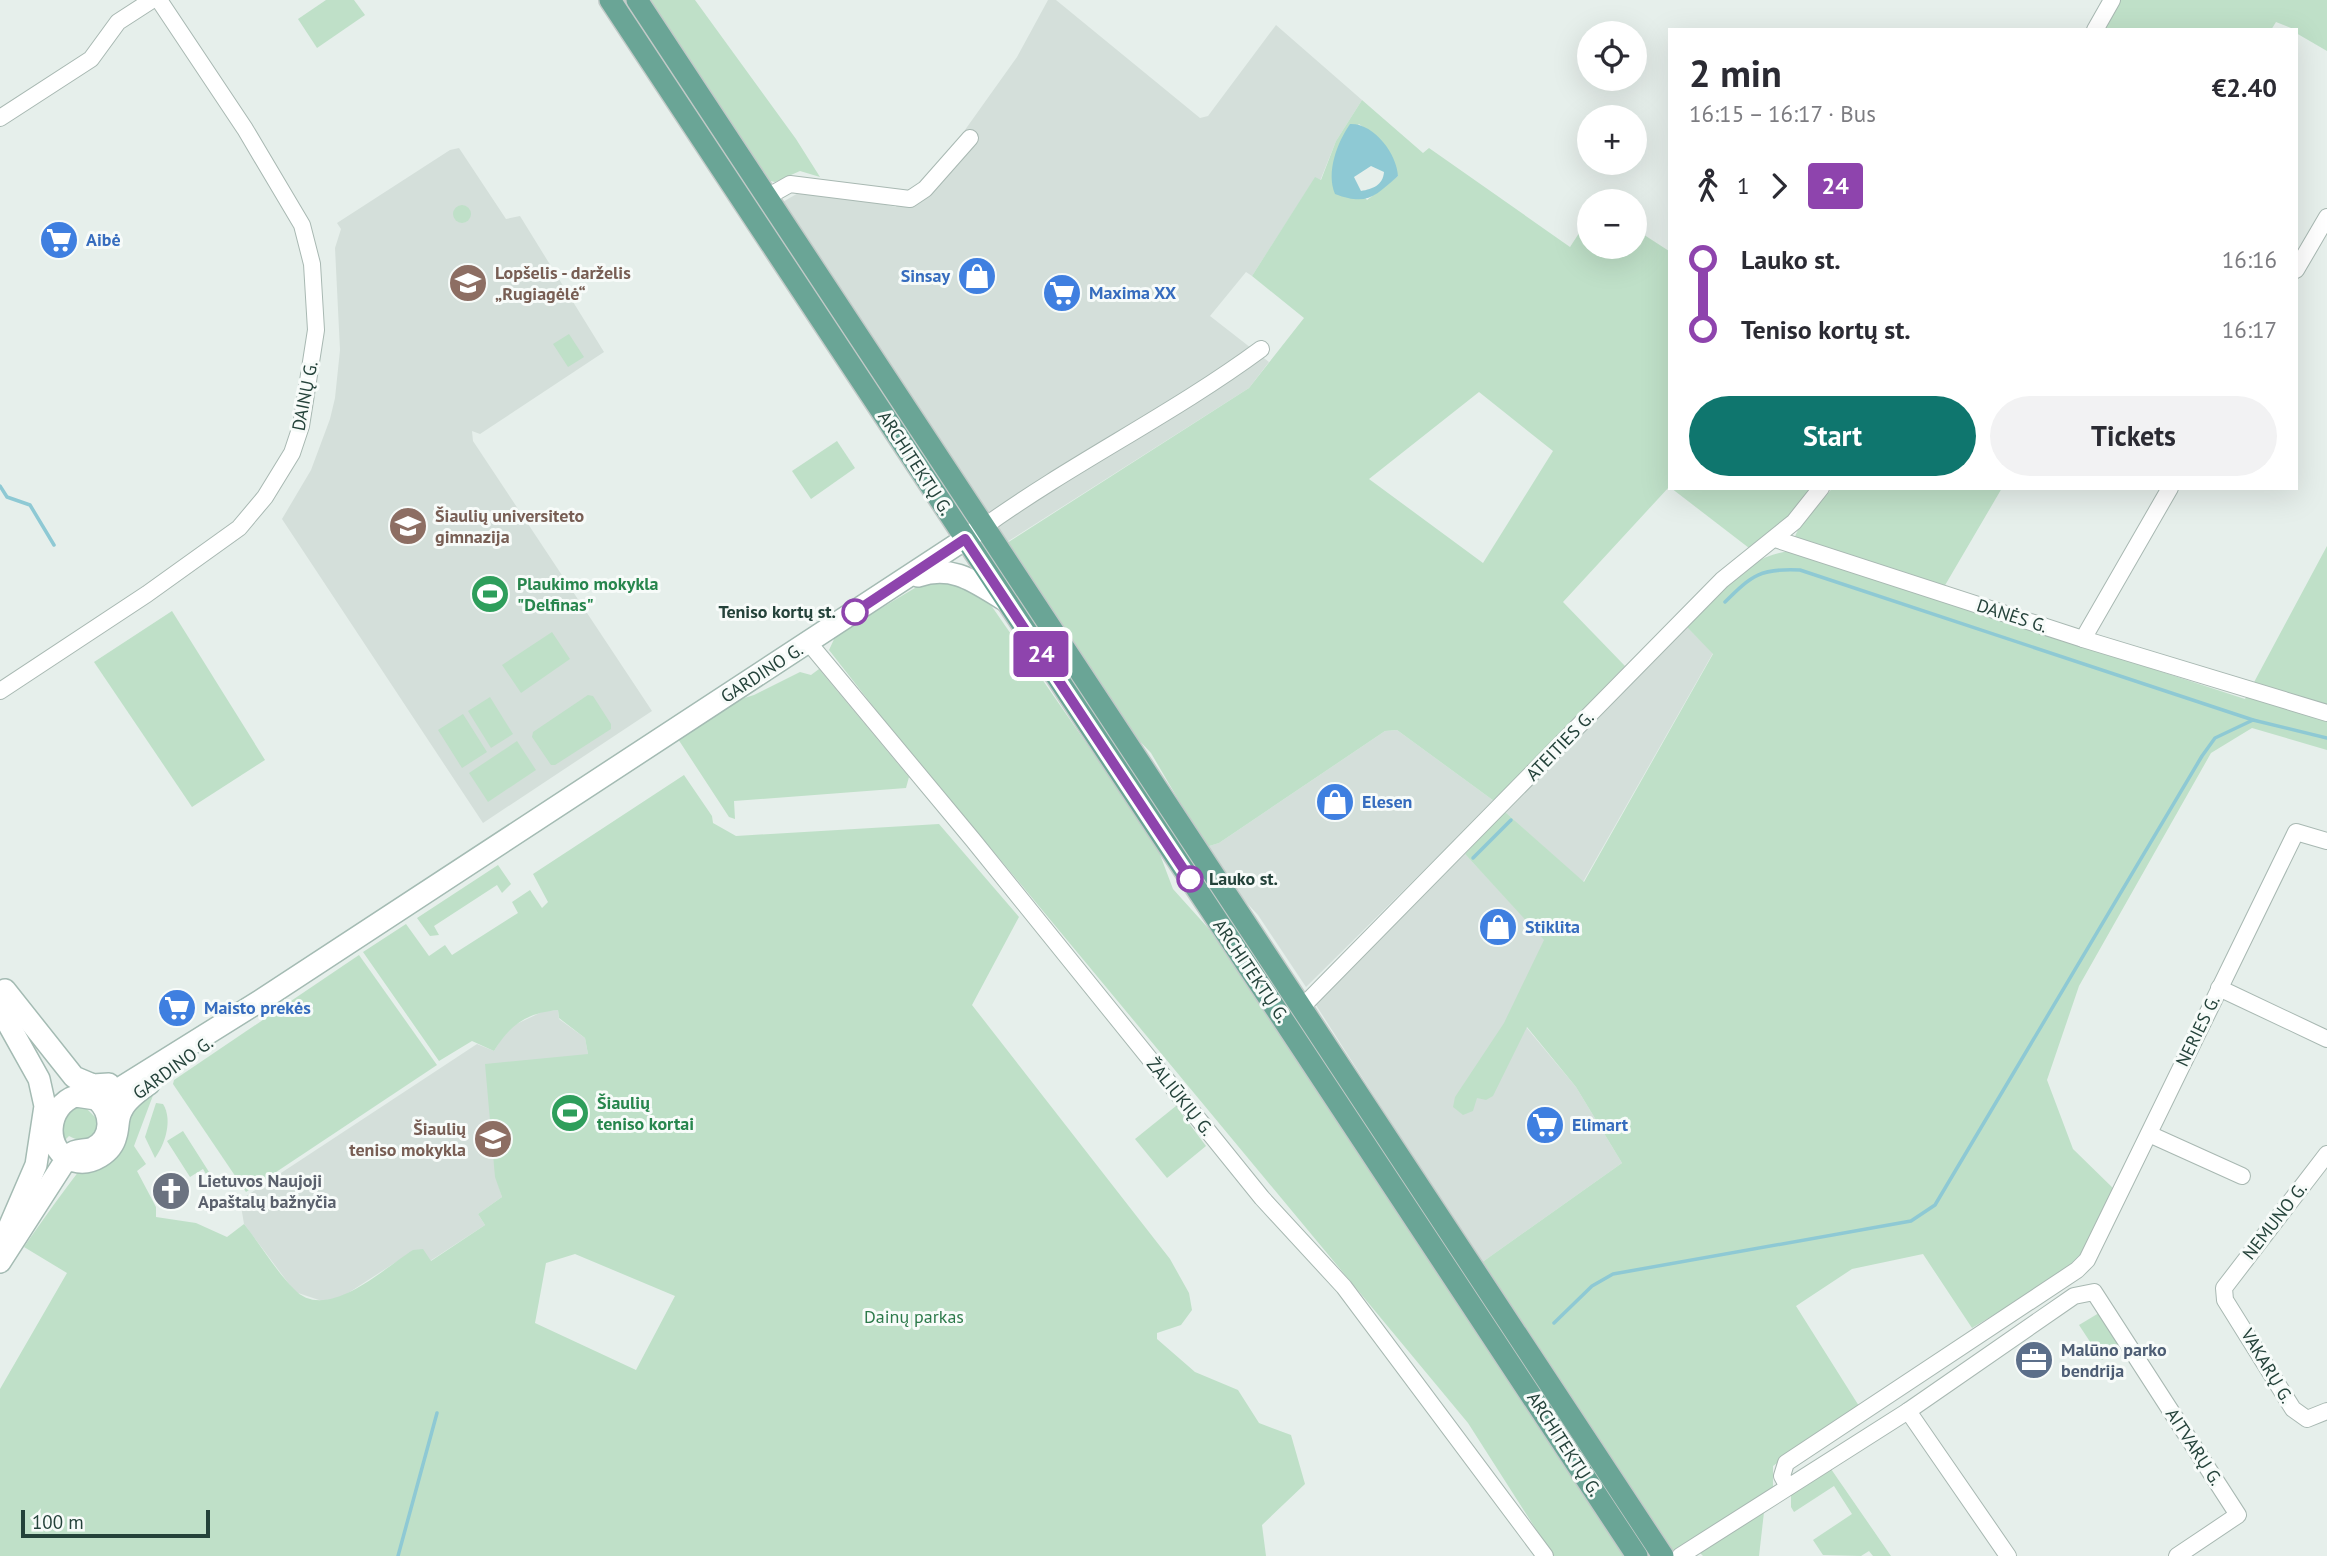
<!DOCTYPE html>
<html lang="en">
<head>
<meta charset="utf-8">
<style>
  :root { --surface:#fff; --page:#f2f2f3; --text:#2b2b33; --muted:#7c7c81; --accent:#0f766e }
  body { margin:0; font-family:"PT Sans",sans-serif; background:var(--page); color:var(--text); height:100vh; display:flex; flex-direction:column; font-size:26px; white-space:nowrap }
  * { box-sizing:border-box; margin:0 }
  p { font-size:23px; color:var(--muted) }
  .icon { flex:none; width:38px; height:38px; fill:none; stroke:currentColor; stroke-width:2; stroke-linecap:round; stroke-linejoin:round }
  .map { position:relative; flex:1; overflow:hidden }
  .panel { position:absolute; left:1668px; top:28px; width:630px; height:462px; display:flex; flex-direction:column; background:var(--surface); border-radius:0px; box-shadow:0 7px 28px #0002 }
  .panel>* { flex:none }
  .badge { padding:0 14px; border-radius:5px; font-size:24px; line-height:46px }
  .tools { position:absolute; left:1577px; top:21px; display:grid; gap:14px }
  .tools a { display:grid; place-items:center; width:70px; height:70px; border-radius:50%; background:var(--surface); box-shadow:0 7px 28px #0002; font-size:35px }
  .scale { position:absolute; left:21px; bottom:18px; width:189px; box-sizing:border-box; padding-left:7px; border:4px solid #24423a; border-top:0; font-size:19px; line-height:24px; white-space:nowrap; color:#24423a; -webkit-text-stroke:5px #f7fbf9; paint-order:stroke }
  .map>.badge { position:absolute; translate:-50% -50%; box-shadow:0 0 0 4px #fff }
  .legs { display:flex; align-items:center; gap:10px; height:77px; padding:0 21px; font-size:23px }
  .legs p { margin-inline-start:auto }
  .head { display:flex; align-items:center; justify-content:space-between; height:119px; padding:0 21px }
  h1 { font-size:38px; font-weight:800; line-height:52px }
  .button { display:flex; gap:14px; margin-top:auto; padding:14px 21px }
  .button a { flex:1; height:80px; border-radius:42px; background:var(--accent); color:#fff; font-size:28px; font-weight:800; line-height:80px; text-align:center }
  .button a+a { background:var(--page); color:var(--text) }
  ul { padding:0 21px; list-style:none }
  li { display:flex; align-items:center; gap:24px; height:70px; font-size:26px }
  li i { display:grid; place-items:center; width:10px; height:100%; margin:0 9px; background:currentColor }
  li i::after { content:''; width:18px; height:18px; margin:-9px; border:5px solid; border-radius:50%; background:var(--surface) }
  li p { margin-inline-start:auto }
  li:first-child i { background:linear-gradient(#0000 50%,currentColor 0) }
  li:last-child i { background:linear-gradient(currentColor 50%,#0000 0) }
  .map>svg:first-child { display:block }
  .built { fill:#d4dfda }
  .green { fill:#bfe0c8; fill-rule:evenodd }
  .water { fill:#8ec9d4; fill-rule:evenodd }
  .lines { fill:none; stroke-linecap:round; stroke-linejoin:round }
  .stream { stroke:#8ec9d4; stroke-width:3.5 }
  .street-casing { stroke:#a8b8b2; stroke-width:18 }
  .secondary-casing { stroke:#a4bbb3; stroke-width:24 }
  .primary-casing { stroke:#c2cac8; stroke-width:24 }
  .street { stroke:#fff; stroke-width:16 }
  .secondary { stroke:#fff; stroke-width:21 }
  .primary { stroke:#6aa596; stroke-width:21 }
  .line-1-casing { stroke:#fff; stroke-width:16 }
  .line-1 { stroke:#8e44ad; stroke-width:10 }
  .stop-1-dot { fill:#fff; stroke:#8e44ad; stroke-width:3.5 }
  .labels { text-anchor:middle; stroke-width:6; stroke-linejoin:round; paint-order:stroke }
  .shop-label { font-size:18px; font-weight:bold; fill:#366cbe; stroke:#f7fbf9; text-anchor:start }
  .education-label { font-size:18px; font-weight:bold; fill:#785e54; stroke:#f7fbf9; text-anchor:start }
  .street-label { font-size:18px; fill:#24423a; stroke:#f7fbf9 }
  .leisure-label { font-size:18px; font-weight:bold; fill:#27864d; stroke:#f7fbf9; text-anchor:start }
  .stop-label { font-size:18px; font-weight:bold; fill:#24423a; stroke:#f7fbf9; text-anchor:end }
  .worship-label { font-size:18px; font-weight:bold; fill:#5b616d; stroke:#f7fbf9; text-anchor:start }
  .park-label { font-size:18px; fill:#2d7a4b; stroke:#f7fbf9 }
  .service-label { font-size:18px; font-weight:bold; fill:#4e5e75; stroke:#f7fbf9; text-anchor:start }
</style>
</head>
<body>
<div class="map">
<svg width="2327" height="1556" viewBox="0 0 2327 1556">
  <rect width="100%" height="100%" fill="#e6efeb"/>
  <g class="built">
    <path d="M 1048,0 L 1056,0 L 1200,118 L 1208,116 L 1276,25 L 1362,100 L 1336,141 L 1320,181 L 1315,178 L 1252,276 L 1246,272 L 1210,316 L 1269,362 L 1249,388 L 1007,542 L 781,203 L 800,192 L 826,192 L 896,207 L 900,195 L 925,186 L 1017,57 Z"/>
    <path d="M 459,148 L 506,219 L 520,216 L 604,352 L 480,434 L 472,431 L 473,441 L 652,711 L 483,823 L 282,519 L 311,470 L 330,419 L 335,398 L 340,350 L 335,248 L 341,229 L 337,223 L 450,150 Z"/>
    <path d="M 1684,624 L 1713,653 L 1583,882 L 1504,811 Z"/>
    <path d="M 1397,730 L 1494,801 L 1306,987 L 1258,915 L 1230,885 L 1206,847 L 1219,843 L 1385,731 Z"/>
    <path d="M 1465,854 L 1520,913 L 1556,895 L 1526,1027 L 1576,1087 L 1622,1163 L 1481,1263 L 1314,1002 Z"/>
    <path d="M 558,1010 L 559,1019 L 585,1038 L 588,1054 L 496,1177 L 502,1197 L 478,1214 L 485,1225 L 430,1261 L 413,1251 L 342,1297 L 322,1301 L 295,1292 L 244,1224 L 240,1200 L 477,1044 L 494,1051 L 508,1028 L 544,1011 Z"/>
  </g>
  <g class="green">
    <path d="M 326,0 L 354,0 L 365,15 L 317,48 L 298,19 Z"/>
    <path d="M 621,0 L 627,0 L 744,183 L 743,183 Z"/>
    <path d="M 648,0 L 695,0 L 796,139 L 820,177 L 800,171 L 775,182 L 766,180 Z"/>
    <path d="M 2120,0 L 2327,0 L 2327,51 L 2296,33 L 2296,30 L 2276,22 L 2271,30 L 2103,30 Z"/>
    <path d="M 1362,100 L 1423,153 L 1429,148 L 1570,247 L 1589,218 L 1589,247 L 1634,247 L 1635,229 L 1669,251 L 1669,487 L 1563,602 L 1625,666 L 1494,801 L 1397,730 L 1385,731 L 1219,843 L 1206,847 L 1151,753 L 1131,732 L 1007,543 L 1249,388 L 1304,318 L 1252,276 L 1315,177 L 1321,180 L 1336,141 ZM 1359,124 L 1381,141 L 1398,176 L 1367,200 L 1334,160 L 1341,143 ZM 1479,392 L 1553,451 L 1483,563 L 1369,479 Z"/>
    <path d="M 751,193 L 964,513 L 963,514 L 750,195 Z"/>
    <circle cx="462" cy="214" r="9"/>
    <path d="M 569,334 L 584,357 L 568,367 L 553,344 Z"/>
    <path d="M 837,441 L 855,468 L 811,499 L 792,471 Z"/>
    <path d="M 1671,488 L 1813,488 L 1799,510 L 1749,548 Z"/>
    <path d="M 1832,488 L 2002,488 L 1944,587 L 1802,542 L 1795,537 C 1798,524 1823,502 1832,488 Z"/>
    <path d="M 2327,546 L 2327,750 L 2252,728 L 2211,753 L 2079,986 L 2047,1080 L 2073,1149 L 2116,1191 L 2080,1257 L 2055,1278 L 1972,1328 L 1923,1254 L 1852,1269 L 1796,1306 L 1859,1406 L 1773,1466 L 1773,1490 L 1679,1551 L 1668,1549 L 1481,1263 L 1622,1163 L 1576,1087 L 1527,1027 L 1493,1096 L 1486,1100 L 1477,1098 L 1473,1111 L 1463,1115 L 1453,1107 L 1455,1097 L 1504,1023 L 1544,940 L 1465,854 L 1504,811 L 1584,882 L 1713,654 L 1684,624 C 1715,596 1747,554 1792,551 L 2245,699 Z"/>
    <path d="M 942,576 L 986,598 L 1156,844 L 1173,889 L 1209,929 L 1278,1029 L 1625,1556 L 1553,1556 L 1468,1423 L 876,710 L 829,650 L 836,635 L 930,579 Z"/>
    <path d="M 172,611 L 265,760 L 192,807 L 94,662 Z"/>
    <path d="M 552,632 L 570,659 L 521,693 L 502,665 Z"/>
    <path d="M 819,669 L 909,777 L 906,788 L 734,801 L 735,819 L 729,817 L 678,739 L 738,700 L 754,695 L 800,672 L 811,675 Z"/>
    <path d="M 588,695 L 593,696 L 611,724 L 611,729 L 555,765 L 551,765 L 532,737 L 533,732 Z"/>
    <path d="M 490,697 L 513,734 L 491,748 L 468,711 Z"/>
    <path d="M 463,714 L 487,752 L 462,768 L 438,730 Z"/>
    <path d="M 517,741 L 536,770 L 488,802 L 469,773 Z"/>
    <path d="M 684,775 L 712,816 L 713,823 L 736,836 L 939,824 L 1019,917 L 972,1005 L 1170,1259 L 1189,1293 L 1192,1310 L 1181,1325 L 1157,1333 L 1157,1339 L 1195,1372 L 1238,1390 L 1259,1423 L 1291,1435 L 1305,1484 L 1262,1525 L 1266,1556 L 0,1556 L 0,1389 L 67,1273 L 24,1247 C 64,1190 102,1135 155,1090 L 134,1146 L 146,1164 L 137,1171 L 156,1207 L 156,1217 L 196,1223 L 227,1237 L 244,1224 C 261,1245 275,1270 294,1289 C 326,1324 384,1268 413,1250 L 423,1249 L 431,1261 L 485,1225 L 478,1214 L 502,1197 L 495,1177 L 485,1064 L 588,1054 L 585,1038 L 559,1018 L 558,1010 C 526,1013 510,1025 494,1051 L 472,1041 L 439,1061 L 363,952 L 406,924 L 429,956 L 445,945 L 452,955 L 518,913 L 512,902 L 530,890 L 542,908 L 548,902 L 533,874 ZM 575,1254 L 675,1296 L 636,1370 L 535,1323 L 546,1263 Z"/>
    <path d="M 498,865 L 511,884 L 502,893 L 497,885 L 434,926 L 439,935 L 430,936 L 417,918 Z"/>
    <path d="M 359,955 L 437,1065 L 246,1192 L 173,1084 L 174,1080 Z"/>
    <path d="M 1301,1019 L 1548,1399 L 1547,1403 L 1296,1023 Z"/>
    <path d="M 156,1103 L 163,1104 C 173,1120 165,1144 155,1158 L 145,1137 Z"/>
    <path d="M 1176,1106 L 1206,1146 L 1167,1178 L 1135,1139 Z"/>
    <path d="M 85,1107 L 97,1119 C 99,1136 84,1145 69,1136 L 65,1140 C 59,1124 67,1106 85,1107 Z"/>
    <path d="M 183,1131 L 209,1172 L 206,1174 L 203,1169 L 190,1177 L 167,1141 Z"/>
    <path d="M 2099,1313 L 2121,1347 L 2102,1360 L 2079,1325 Z"/>
    <path d="M 1831,1469 L 1891,1556 L 1873,1556 L 1869,1551 L 1861,1556 L 1823,1555 L 1813,1540 L 1852,1514 L 1834,1486 L 1794,1512 L 1791,1507 L 1791,1494 Z"/>
    <path d="M 1764,1512 L 1759,1556 L 1703,1556 L 1700,1553 Z"/>
  </g>
  <path class="water" d="M 1350,124 C 1374,123 1397,154 1398,176 C 1374,197 1367,206 1335,194 C 1326,172 1337,143 1350,124 ZM 1371,166 L 1384,172 C 1383,185 1373,189 1361,191 L 1354,177 Z"/>
  <g class="lines">
    <g class="stream">
      <path d="M 0,486 L 7,497 L 30,505 L 54,545"/>
      <path d="M 1725,602 C 1752,575 1761,568 1800,570 L 2253,720 L 2327,738"/>
      <path d="M 1473,858 L 1511,820"/>
      <path d="M 1554,1323 L 1592,1286 L 1613,1274 L 1911,1221 L 1935,1205 L 2202,756 L 2215,738 L 2253,720"/>
      <path d="M 398,1556 L 437,1413"/>
    </g>
    <defs>
      <g id="street">
        <path d="M 2095,30 L 2112,0"/>
        <path d="M 0,118 L 91,59 L 118,22 L 152,0"/>
        <path d="M 767,197 L 790,184 L 910,199 L 925,189 L 970,138"/>
        <path d="M 2296,270 L 2327,217"/>
        <path d="M 985,526 C 1074,462 1173,414 1261,349"/>
        <path d="M 1775,539 L 2083,639 L 2170,488"/>
        <path d="M 2083,639 L 2327,713"/>
        <path d="M 809,643 L 973,840 L 1262,1198 L 1344,1287 L 1545,1556"/>
        <path d="M 0,691 L 147,594 L 239,528 L 265,497 L 292,453 L 301,426 L 316,330 L 312,264 L 302,225 L 245,129 L 159,0"/>
        <path d="M 2219,988 L 2327,1039"/>
        <path d="M 1302,1007 L 1722,580 L 1794,522 L 1821,488"/>
        <path d="M 2149,1134 L 2242,1176"/>
        <path d="M 2327,1154 L 2224,1288 L 2225,1300 L 2293,1409 L 2307,1419 L 2327,1411"/>
        <path d="M 1908,1411 L 2008,1556"/>
        <path d="M 1788,1487 L 1782,1476 L 1786,1463 L 2077,1270 L 2087,1260 L 2296,832 L 2327,841"/>
        <path d="M 1680,1556 L 1908,1411 L 2074,1296 L 2094,1292 L 2238,1515 L 2177,1556"/>
      </g>
      <g id="secondary">
        <path d="M 918,576 C 954,564 976,583 1006,601"/>
        <path d="M 5,990 L 74,1077 L 93,1085 L 109,1084"/>
        <path d="M 0,1009 L 39,1079 L 45,1106 L 36,1165 L 1,1246"/>
        <path d="M 96,1099 L 106,1097 L 263,999 L 985,526"/>
        <path d="M 0,1262 L 67,1158 C 75,1147 82,1152 93,1148 C 113,1138 112,1112 96,1099 L 76,1096 C 47,1105 42,1151 74,1161 C 91,1166 112,1153 116,1136 C 119,1127 117,1118 122,1110 C 127,1099 139,1091 149,1084"/>
      </g>
      <g id="primary">
        <path d="M 610,0 L 1637,1556"/>
        <path d="M 637,0 L 1663,1556"/>
      </g>
    </defs>
    <use href="#street" class="street-casing"/>
    <use href="#secondary" class="secondary-casing"/>
    <use href="#primary" class="primary-casing"/>
    <use href="#street" class="street"/>
    <use href="#secondary" class="secondary"/>
    <use href="#primary" class="primary"/>
  </g>
  <g class="lines">
    <defs>
      <path id="line-1" d="M 855,612 L 965,539 L 1190,879"/>
    </defs>
    <use href="#line-1" class="line-1-casing"/>
    <use href="#line-1" class="line-1"/>
  </g>
  <defs>
    <symbol id="supermarket-disc" viewBox="-11 -11 22 22"><circle r="9.5" fill="#3f7fe0" stroke="#f7fbf9"/><path d="M-6-5.5h2.5l.6 2H6L4.5 2H-2.5L-4.4-4H-6ZM-1.5 3.2a1.3 1.3 0 1 0 .1 0ZM3 3.2a1.3 1.3 0 1 0 .1 0Z" fill="#fff"/></symbol>
    <symbol id="shop-disc" viewBox="-11 -11 22 22"><circle r="9.5" fill="#3f7fe0" stroke="#f7fbf9"/><path d="M-5-2.5h2.3a2.7 3.5 0 0 1 5.4 0H5L5.5 6h-11ZM-1.5-2.5h3a1.5 2.3 0 0 0-3 0Z" fill="#fff"/></symbol>
    <symbol id="school-disc" viewBox="-11 -11 22 22"><circle r="9.5" fill="#8d6e63" stroke="#f7fbf9"/><path d="M0-5L7-2L0 1L-7-2ZM-4 1L0 2.5L4 1V4Q0 6-4 4Z" fill="#fff"/></symbol>
    <symbol id="stadium-disc" viewBox="-11 -11 22 22"><circle r="9.5" fill="#2e9e5b" stroke="#f7fbf9"/><path d="M0-5a6.5 5 0 1 0 0 10a6.5 5 0 1 0 0-10ZM-3.5-1.8h7v3.6h-7Z" fill="#fff"/></symbol>
    <symbol id="church-disc" viewBox="-11 -11 22 22"><circle r="9.5" fill="#6b7280" stroke="#f7fbf9"/><path d="M-1.2-6h2.4v3.5h3.3v2.4h-3.3V6h-2.4V-.1h-3.3v-2.4h3.3Z" fill="#fff"/></symbol>
    <symbol id="office-disc" viewBox="-11 -11 22 22"><circle r="9.5" fill="#5c6f8a" stroke="#f7fbf9"/><path d="M-6-3h4V-5.5h4V-3h4V5H-6ZM-1-4.5V-3h2v-1.5ZM-6 0V1H6V0Z" fill="#fff"/></symbol>
  </defs>
  <g fill-rule="evenodd">
    <use href="#supermarket-disc" x="37" y="218" width="44" height="44"/>
    <use href="#shop-disc" x="955" y="254" width="44" height="44"/>
    <use href="#school-disc" x="446" y="261" width="44" height="44"/>
    <use href="#supermarket-disc" x="1040" y="271" width="44" height="44"/>
    <use href="#school-disc" x="386" y="504" width="44" height="44"/>
    <use href="#stadium-disc" x="468" y="572" width="44" height="44"/>
    <use href="#shop-disc" x="1313" y="780" width="44" height="44"/>
    <use href="#shop-disc" x="1476" y="905" width="44" height="44"/>
    <use href="#supermarket-disc" x="155" y="986" width="44" height="44"/>
    <use href="#stadium-disc" x="548" y="1091" width="44" height="44"/>
    <use href="#supermarket-disc" x="1523" y="1103" width="44" height="44"/>
    <use href="#school-disc" x="471" y="1117" width="44" height="44"/>
    <use href="#church-disc" x="149" y="1169" width="44" height="44"/>
    <use href="#office-disc" x="2012" y="1338" width="44" height="44"/>
  </g>
  <g class="stop-1-dot">
    <circle cx="855" cy="612" r="12"/>
    <circle cx="1190" cy="879" r="12"/>
  </g>
  <g class="labels">
    <g class="shop-label">
      <text x="86" y="246">Aibė</text>
      <text x="950" y="282" text-anchor="end">Sinsay</text>
      <text x="1089" y="299">Maxima XX</text>
      <text x="1362" y="808">Elesen</text>
      <text x="1525" y="933">Stiklita</text>
      <text x="204" y="1014">Maisto prekės</text>
      <text x="1572" y="1131">Elimart</text>
    </g>
    <g class="education-label">
      <text x="495" y="279">Lopšelis - darželis<tspan x="495" dy="21">„Rugiagėlė“</tspan></text>
      <text x="435" y="522">Šiaulių universiteto<tspan x="435" dy="21">gimnazija</tspan></text>
      <text x="466" y="1135" text-anchor="end">Šiaulių<tspan x="466" dy="21">teniso mokykla</tspan></text>
    </g>
    <g class="street-label">
      <text transform="translate(305 396) rotate(-79)" y="6">DAINŲ G.</text>
      <text transform="translate(915 463) rotate(57)" y="6">ARCHITEKTŲ G.</text>
      <text transform="translate(2012 616) rotate(18)" y="6">DANĖS G.</text>
      <text transform="translate(762 673) rotate(-33)" y="6">GARDINO G.</text>
      <text transform="translate(1560 746) rotate(-46)" y="6">ATEITIES G.</text>
      <text transform="translate(1251 971) rotate(56)" y="6">ARCHITEKTŲ G.</text>
      <text transform="translate(2198 1031) rotate(-64)" y="6">NERIES G.</text>
      <text transform="translate(173 1068) rotate(-36)" y="6">GARDINO G.</text>
      <text transform="translate(1180 1097) rotate(51)" y="6">ŽALIŪKIŲ G.</text>
      <text transform="translate(2275 1221) rotate(-52)" y="6">NEMUNO G.</text>
      <text transform="translate(2267 1366) rotate(59)" y="6">VAKARŲ G.</text>
      <text transform="translate(1564 1444) rotate(57)" y="6">ARCHITEKTŲ G.</text>
      <text transform="translate(2194 1447) rotate(57)" y="6">AITVARŲ G.</text>
    </g>
    <g class="leisure-label">
      <text x="517" y="590">Plaukimo mokykla<tspan x="517" dy="21">"Delfinas"</tspan></text>
      <text x="597" y="1109">Šiaulių<tspan x="597" dy="21">teniso kortai</tspan></text>
    </g>
    <g class="stop-label">
      <text x="836" y="618">Teniso kortų st.</text>
      <text x="1209" y="885" text-anchor="start">Lauko st.</text>
    </g>
    <g class="worship-label">
      <text x="198" y="1187">Lietuvos Naujoji<tspan x="198" dy="21">Apaštalų bažnyčia</tspan></text>
    </g>
    <g class="park-label">
      <text x="914" y="1323">Dainų parkas</text>
    </g>
    <g class="service-label">
      <text x="2061" y="1356">Malūno parko<tspan x="2061" dy="21">bendrija</tspan></text>
    </g>
  </g>
</svg>
<div class="tools">
<a><svg class="icon" aria-label="locate" viewBox="0 0 24 24"><circle cx="12" cy="12" r="6"/><path d="M12 2v4M12 18v4M2 12h4M18 12h4"/></svg></a>
<a>+</a>
<a>−</a>
</div>
<div class="scale">100 m</div>
<b class="badge" style="left:1041px;top:654px;background:#8e44ad;color:#fff">24</b>
<section class="panel">
<div class="head"><div><h1>2 min</h1><p>16:15 – 16:17 · Bus</p></div><b>€2.40</b></div>
<div class="legs"><svg class="icon" aria-label="walk" viewBox="0 0 24 24"><circle cx="13" cy="4" r="2"/><path d="M13 8l-2 6 4 7M11 14l-3 7M7 12l3-4h3l4 4"/></svg>1<svg class="icon" aria-label="forward" viewBox="0 0 24 24"><path d="M9 5l7 7-7 7"/></svg><b class="badge" style="background:#8e44ad;color:#fff">24</b></div>
<ul>
<li><i style="color:#8e44ad"></i><b>Lauko st.</b><p>16:16</p></li>
<li><i style="color:#8e44ad"></i><b>Teniso kortų st.</b><p>16:17</p></li>
</ul>
<div class="button"><a>Start</a><a>Tickets</a></div>
</section>
</div>
</body>
</html>
